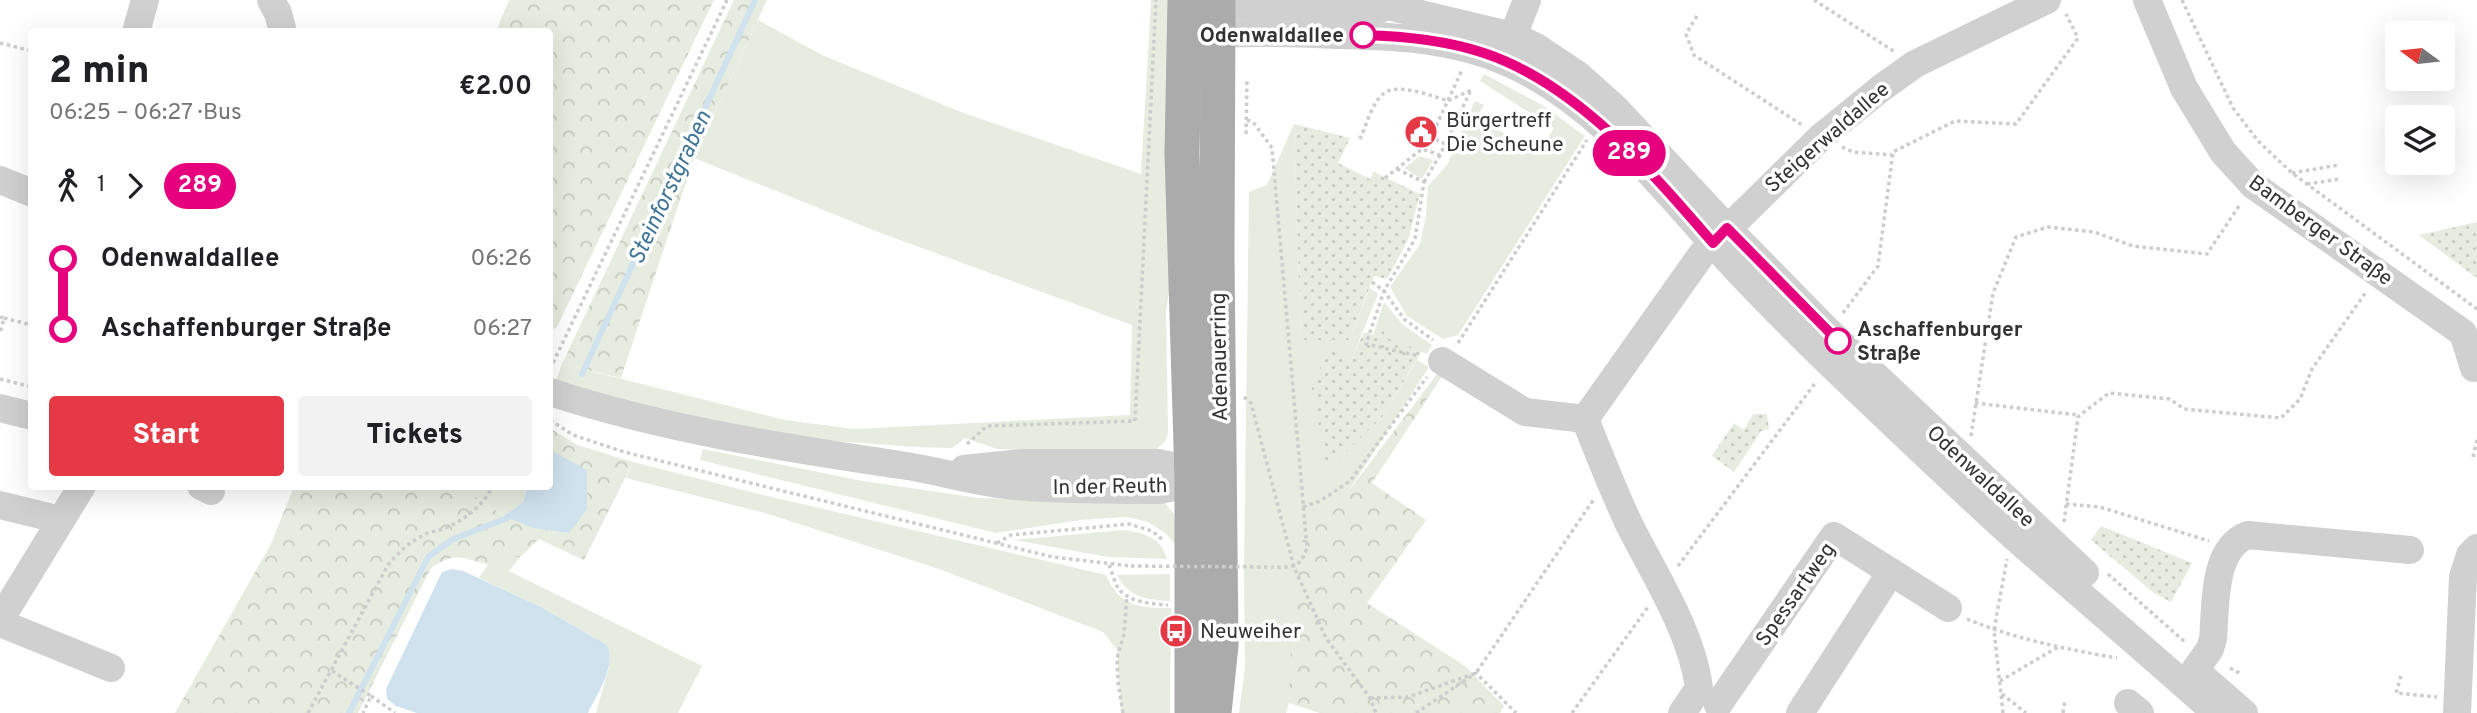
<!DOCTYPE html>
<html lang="en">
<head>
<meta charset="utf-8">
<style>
  :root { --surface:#fff; --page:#f2f2f2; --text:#202124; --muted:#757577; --accent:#e63946 }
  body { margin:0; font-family:Overpass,sans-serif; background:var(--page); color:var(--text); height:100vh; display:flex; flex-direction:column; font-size:26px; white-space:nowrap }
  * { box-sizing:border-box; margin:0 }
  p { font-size:23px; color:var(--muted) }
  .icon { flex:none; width:38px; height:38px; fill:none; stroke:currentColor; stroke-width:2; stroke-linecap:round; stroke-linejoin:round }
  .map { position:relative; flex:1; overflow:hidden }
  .drawer { position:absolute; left:28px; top:28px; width:525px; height:462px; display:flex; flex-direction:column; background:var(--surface); border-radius:7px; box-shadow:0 7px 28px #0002 }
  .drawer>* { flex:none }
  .badge { padding:0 14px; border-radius:23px; font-size:24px; line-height:46px }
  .needle { width:46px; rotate:285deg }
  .controls { position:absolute; left:2385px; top:21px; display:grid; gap:14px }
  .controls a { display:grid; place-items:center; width:70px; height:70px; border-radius:7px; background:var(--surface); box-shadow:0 7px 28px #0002; font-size:35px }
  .map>.badge { position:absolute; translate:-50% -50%; box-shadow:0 0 0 4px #fff }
  .legs { display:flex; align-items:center; gap:10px; height:77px; padding:0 21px; font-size:23px }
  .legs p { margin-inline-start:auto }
  .summary { display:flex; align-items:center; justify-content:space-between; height:119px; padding:0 21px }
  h1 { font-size:38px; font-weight:800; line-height:52px }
  .cta { display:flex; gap:14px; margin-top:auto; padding:14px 21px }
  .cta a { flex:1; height:80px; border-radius:7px; background:var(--accent); color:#fff; font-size:28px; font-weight:800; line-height:80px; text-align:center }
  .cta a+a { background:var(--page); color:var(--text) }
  ul { padding:0 21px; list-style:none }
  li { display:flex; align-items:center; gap:24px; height:70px; font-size:26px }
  li i { display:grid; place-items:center; width:10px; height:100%; margin:0 9px; background:currentColor }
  li i::after { content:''; width:18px; height:18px; margin:-9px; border:5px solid; border-radius:50%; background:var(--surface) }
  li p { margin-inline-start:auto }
  li:first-child i { background:linear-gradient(#0000 50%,currentColor 0) }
  li:last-child i { background:linear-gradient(currentColor 50%,#0000 0) }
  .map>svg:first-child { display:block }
  .grass { fill:#e6ecdf }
  .forest { fill:url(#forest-crowns) }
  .park { fill:url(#park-dots) }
  .water { fill:#cfe2ee }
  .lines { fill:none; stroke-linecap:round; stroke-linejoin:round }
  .stream { stroke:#cfe2ee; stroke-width:6 }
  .path { stroke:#cdcdcd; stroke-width:3.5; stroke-dasharray:3.5 3.5; stroke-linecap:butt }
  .minor { stroke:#d0d0d0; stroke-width:28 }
  .major { stroke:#ababab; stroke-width:35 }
  .path-bridge { stroke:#cdcdcd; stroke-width:3.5; stroke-dasharray:3.5 3.5; stroke-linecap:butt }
  .line-1-casing { stroke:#fff; stroke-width:16 }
  .line-1 { stroke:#e6007e; stroke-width:10 }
  .stop-1-dot { fill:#fff; stroke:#e6007e; stroke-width:3.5 }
  .labels { text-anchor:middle; stroke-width:7; stroke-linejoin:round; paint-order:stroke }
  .stop-label { font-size:21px; font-weight:bold; fill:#333; stroke:#fff; text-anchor:end }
  .poi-label { font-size:21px; fill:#333; stroke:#fff; text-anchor:start }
  .street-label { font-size:21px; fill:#333; stroke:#fff }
  .water-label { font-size:23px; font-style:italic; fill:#3f7597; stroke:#fff }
</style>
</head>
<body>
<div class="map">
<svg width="2477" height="713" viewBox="0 0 2477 713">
  <defs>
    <pattern id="forest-crowns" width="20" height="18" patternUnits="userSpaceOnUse" patternTransform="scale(1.75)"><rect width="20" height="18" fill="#e6ecdf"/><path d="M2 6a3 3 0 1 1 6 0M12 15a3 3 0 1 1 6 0" fill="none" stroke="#c6cbc0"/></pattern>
    <pattern id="park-dots" width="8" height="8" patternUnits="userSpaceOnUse" patternTransform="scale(1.75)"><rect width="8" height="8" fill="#e6ecdf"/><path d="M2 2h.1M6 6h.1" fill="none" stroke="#c6cbc0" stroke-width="1.8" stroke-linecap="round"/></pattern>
  </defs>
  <rect width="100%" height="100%" fill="#fff"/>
  <g class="grass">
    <path d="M 1151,0 L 1176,0 L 1173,264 L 1166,312 L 1168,432 L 1166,440 L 1157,449 L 1109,452 L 997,449 L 965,438 L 952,448 L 915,447 L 798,438 L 723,426 L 613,397 L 556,380 L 562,364 L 785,420 L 854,429 L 1130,415 L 1132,325 L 878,232 L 694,158 L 758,20 L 822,55 L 961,112 L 1141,174 Z"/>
    <path d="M 1484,74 L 1542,105 L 1585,136 L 1458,335 L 1443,339 L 1407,316 L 1390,287 L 1420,244 L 1426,215 L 1428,186 L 1447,165 L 1475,101 L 1484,105 L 1477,117 L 1538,154 L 1554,128 L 1480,81 Z"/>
    <path d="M 1294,124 L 1301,340 L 1349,340 L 1370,288 L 1378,294 L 1352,358 L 1327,469 L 1382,417 L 1417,360 L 1429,367 L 1348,492 L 1313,517 L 1289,703 L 1286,713 L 1239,713 L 1245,667 L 1244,574 L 1249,192 L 1267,185 Z"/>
    <path d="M 1420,156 L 1433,160 L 1422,179 L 1404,168 Z"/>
    <path d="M 1384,302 L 1402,324 L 1432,345 L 1427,354 L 1388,339 L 1384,328 L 1380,337 L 1373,335 Z"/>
    <path d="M 703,449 L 863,481 L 978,498 L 1165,503 L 1174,514 L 1178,547 L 1166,534 L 1148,522 L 1127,517 L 1080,520 L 996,533 L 700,460 Z"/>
    <path d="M 633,462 L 755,493 L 1106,575 C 1120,607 1139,608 1171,608 L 1170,713 L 1121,713 L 1117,650 L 1103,632 L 939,569 L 765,513 L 626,478 Z"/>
    <path d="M 527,486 L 523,502 L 504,516 L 461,487 Z"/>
    <path d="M 1124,530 C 1144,533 1161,537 1167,559 L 1108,557 L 1014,540 Z"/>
    <path d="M 500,547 L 519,558 L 509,571 L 702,666 L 678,713 L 596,713 L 609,667 L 607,645 L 541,607 L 479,578 Z"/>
    <path d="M 1170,574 L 1170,601 C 1146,599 1129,598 1117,575 Z"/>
  </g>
  <g class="forest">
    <path d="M 509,0 L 714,0 L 557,327 L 550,331 L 550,32 L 496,31 Z"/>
    <path d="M 734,0 L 767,0 L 694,158 L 621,378 L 562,364 Z"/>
    <path d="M 1437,374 L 1443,375 L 1372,483 L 1426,520 L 1367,603 L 1465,666 L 1504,706 L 1500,713 L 1320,713 L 1289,703 L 1294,575 L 1303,537 L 1313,517 L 1348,492 Z"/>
    <path d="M 550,428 L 577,445 L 633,462 L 584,560 L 539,539 L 519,558 L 500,547 L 488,565 C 461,557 455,552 431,568 L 358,713 L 175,713 L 271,544 L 294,487 L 461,487 L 504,516 L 568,533 L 556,454 L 550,450 Z"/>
  </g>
  <g class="park">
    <path d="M 1294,124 L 1350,138 L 1338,163 L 1370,179 L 1374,172 L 1420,194 L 1408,240 L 1387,279 L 1374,276 L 1349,340 L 1301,340 Z"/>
    <path d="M 2477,222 L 2477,278 L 2419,235 Z"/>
    <path d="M 1384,327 L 1390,331 L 1389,339 L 1422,351 L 1382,417 L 1327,470 L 1312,388 L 1328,349 L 1352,358 L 1364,332 L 1380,337 Z"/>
    <path d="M 1753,414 L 1767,414 L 1769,429 L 1761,431 L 1734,472 L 1712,456 L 1734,423 L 1744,430 Z"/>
    <path d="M 2101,526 L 2192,563 L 2171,602 L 2154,593 L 2091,540 Z"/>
  </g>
  <g class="water">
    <path d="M 550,450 L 587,470 L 587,509 L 569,533 L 533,528 L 504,516 L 523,502 L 527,487 L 550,486 Z"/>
    <path d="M 452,569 L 463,571 L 541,607 L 607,645 C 616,668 598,692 588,713 L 417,713 L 396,706 L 387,699 L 386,689 L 442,572 Z"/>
  </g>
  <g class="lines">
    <g class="stream">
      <path d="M 582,374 L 755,0"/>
      <path d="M 349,713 L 428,557 L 453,539 L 508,518"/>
    </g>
    <g class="path">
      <path d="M 1814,0 L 1895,52"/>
      <path d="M 2182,0 L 2233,108 L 2258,141 L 2292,173 L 2477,309"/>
      <path d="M 1697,16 L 1686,34 L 1694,55 L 1802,125"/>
      <path d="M 0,43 L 32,51"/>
      <path d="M 1247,120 L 1253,122 L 1272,148 L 1307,548 C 1299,570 1291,567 1271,567"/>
      <path d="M 1246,134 L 1247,79"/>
      <path d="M 1360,139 C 1366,126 1372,103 1383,94 C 1396,82 1433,96 1448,101 L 1471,90"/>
      <path d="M 1445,144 L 1431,137 L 1462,70"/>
      <path d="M 1842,147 L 1853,152 L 1892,155"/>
      <path d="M 1397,169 L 1424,182 L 1415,239 L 1384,291 L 1366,344 L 1419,356"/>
      <path d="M 2292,173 L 2339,165"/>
      <path d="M 1385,178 L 1422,149 L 1440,155 L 1470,92"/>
      <path d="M 1424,182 L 1440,155"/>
      <path d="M 2307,184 L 2340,179"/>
      <path d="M 1372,282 L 1384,291 L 1404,319 L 1433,340"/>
      <path d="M 1843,313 L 1878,266 L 1893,152 L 1955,121 L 2016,124 L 2078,38 L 2066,14"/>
      <path d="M 0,317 L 4,318 L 0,334"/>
      <path d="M 4,318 L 32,325"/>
      <path d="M 1938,332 L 1986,337"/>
      <path d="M 1458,343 L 1587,140"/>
      <path d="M 550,369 L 727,0"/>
      <path d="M 0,379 L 32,387"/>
      <path d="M 1244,397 L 1251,403 L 1294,567 L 1326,638 L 1370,698 L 1376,713"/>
      <path d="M 1975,403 L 2078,415"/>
      <path d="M 550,420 L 573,435 L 624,452 L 1053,557 L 1131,566"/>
      <path d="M 1971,436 L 1993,293 L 2016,237 L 2048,227 L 2094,232 L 2133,246 L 2207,254 L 2241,203"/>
      <path d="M 967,444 L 987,426 L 1135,421 L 1156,0"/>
      <path d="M 2473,457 L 2477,440"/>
      <path d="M 2066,504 L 2100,507 L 2209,541"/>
      <path d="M 1303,507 L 1320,501 L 1350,481 L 1427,377"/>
      <path d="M 2064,522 L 2078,417 L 2080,415 L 2109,393 L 2170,399 L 2184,409 L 2281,418 L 2300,399 L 2312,369 L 2366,292"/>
      <path d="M 997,543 L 1011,535 L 1129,524 L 1152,531 L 1164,541"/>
      <path d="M 1109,565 C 1112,572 1114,581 1118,588 C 1128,602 1152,604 1168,605"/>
      <path d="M 1678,566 L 1816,382"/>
      <path d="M 2108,574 L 2186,643"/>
      <path d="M 1967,619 C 2015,639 2066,649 2117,658"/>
      <path d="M 2230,668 L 2241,674"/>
      <path d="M 332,671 L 371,696 L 363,713"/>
      <path d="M 2401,676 L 2396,693 L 2437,697"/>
      <path d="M 2000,681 L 2058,647"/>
      <path d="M 2002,694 L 2026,713"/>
      <path d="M 371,696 L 395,713"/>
      <path d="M 1370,698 L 1408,697 L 1476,673 L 1594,499"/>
      <path d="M 308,713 L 388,565 C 398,553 408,543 422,536 C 430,531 440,531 448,527 C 467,518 483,505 493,486"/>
      <path d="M 1123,713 L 1118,682 L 1117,658 L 1124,634 L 1127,596"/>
      <path d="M 1416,713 L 1476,673 L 1516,713"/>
      <path d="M 1572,713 L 1648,607"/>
      <path d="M 2003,713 L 1994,630 L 2007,559"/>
      <path d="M 2063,713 L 2065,700"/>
    </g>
    <g class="minor">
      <path d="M 271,0 L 278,13 L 283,32"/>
      <path d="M 1362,0 L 1513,36 L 1536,47 L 1578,75 L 1616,109 L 1727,228 L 1827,330 L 2085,573"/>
      <path d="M 2147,0 L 2184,88 L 2223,152 L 2253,185 L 2463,333 L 2474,368"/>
      <path d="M 1218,5 L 1380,9"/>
      <path d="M 136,32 L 145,0"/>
      <path d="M 1218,34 C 1258,32 1298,33 1338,35 C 1397,36 1456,39 1511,64 C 1595,102 1656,180 1717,248 C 1752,287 1789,324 1827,361 C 1888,419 1949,478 2011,534 C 2079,594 2148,652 2216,713"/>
      <path d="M 1513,36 L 1527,0"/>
      <path d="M 0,180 L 32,193"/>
      <path d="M 1442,361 L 1525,412 L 1585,419"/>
      <path d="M 550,392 C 666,430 786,448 907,466 C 943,472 979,483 1016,486 C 1063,491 1111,489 1159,490 L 1175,487 L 1192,477"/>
      <path d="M 0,408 L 32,416"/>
      <path d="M 1585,419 L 1702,254 L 1821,137 L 1880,89 L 1915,64 L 2047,0"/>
      <path d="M 1585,419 C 1599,454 1613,490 1629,524 C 1654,574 1692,632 1699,688 L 1682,713"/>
      <path d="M 964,469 L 1022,463 L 1158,463 L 1173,466 L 1192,477"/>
      <path d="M 201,486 L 211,491"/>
      <path d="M 0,505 L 61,520"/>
      <path d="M 0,620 L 82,486"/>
      <path d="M 0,623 L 111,668"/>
      <path d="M 2195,670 L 2210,649 L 2213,639 C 2216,606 2212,548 2248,535 L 2410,550"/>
      <path d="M 2205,679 L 2244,713"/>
      <path d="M 2128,703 L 2140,713"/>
      <path d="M 1718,705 L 1834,536 L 1948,608"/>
      <path d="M 1800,713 L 1891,572"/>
      <path d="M 2457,713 L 2463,577 L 2470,555 L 2477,548"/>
    </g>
    <g class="major">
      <path d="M 1185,0 L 1182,153 L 1192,477 L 1192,713"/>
      <path d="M 1214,713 L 1221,645 L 1217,256 L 1218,0"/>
    </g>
    <path class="path-bridge" d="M 1131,566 L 1271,567"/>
  </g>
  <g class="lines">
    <defs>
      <path id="line-1" d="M 1363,35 C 1404,36 1445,40 1484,53 C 1577,84 1651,171 1713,243 L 1727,228 L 1838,341"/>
    </defs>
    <use href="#line-1" class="line-1-casing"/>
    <use href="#line-1" class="line-1"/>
  </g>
  <defs>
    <symbol id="civic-disc" viewBox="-11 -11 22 22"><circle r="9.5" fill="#e63946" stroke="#fff"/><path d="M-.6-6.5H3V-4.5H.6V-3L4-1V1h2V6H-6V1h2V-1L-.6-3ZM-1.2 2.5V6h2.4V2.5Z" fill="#fff"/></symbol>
    <symbol id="bus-disc" viewBox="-11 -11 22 22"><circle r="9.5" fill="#e63946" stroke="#fff"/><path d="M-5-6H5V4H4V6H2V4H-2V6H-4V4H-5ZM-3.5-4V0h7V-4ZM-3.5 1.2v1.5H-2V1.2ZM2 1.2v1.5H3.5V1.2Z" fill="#fff"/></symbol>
  </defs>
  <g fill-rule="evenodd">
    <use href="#civic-disc" x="1402" y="113" width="38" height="38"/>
    <use href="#bus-disc" x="1157" y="612" width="38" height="38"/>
  </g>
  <g class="stop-1-dot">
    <circle cx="1363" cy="35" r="12"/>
    <circle cx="1838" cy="341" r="12"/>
  </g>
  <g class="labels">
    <g class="stop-label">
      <text x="1344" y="42">Odenwaldallee</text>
      <text x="1857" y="336" text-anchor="start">Aschaffenburger<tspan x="1857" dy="24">Straße</tspan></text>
    </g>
    <g class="poi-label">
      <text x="1446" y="127">Bürgertreff<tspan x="1446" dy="24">Die Scheune</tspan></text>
      <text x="1200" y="638">Neuweiher</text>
    </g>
    <g class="street-label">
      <text transform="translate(1827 137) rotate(-41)" y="7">Steigerwaldallee</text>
      <text transform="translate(2321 230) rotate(36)" y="7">Bamberger Straße</text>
      <text transform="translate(1219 357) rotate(-91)" y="7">Adenauerring</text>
      <text transform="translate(1981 476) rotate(43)" y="7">Odenwaldallee</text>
      <text transform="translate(1110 486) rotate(-1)" y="7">In der Reuth</text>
      <text transform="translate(1795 594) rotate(-55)" y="7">Spessartweg</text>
    </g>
    <g class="water-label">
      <text transform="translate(669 187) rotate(-65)" y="8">Steinforstgraben</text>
    </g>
  </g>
</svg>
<div class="controls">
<a><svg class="needle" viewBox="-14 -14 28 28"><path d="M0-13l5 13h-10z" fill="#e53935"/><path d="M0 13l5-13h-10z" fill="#757577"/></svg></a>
<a><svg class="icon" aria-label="layers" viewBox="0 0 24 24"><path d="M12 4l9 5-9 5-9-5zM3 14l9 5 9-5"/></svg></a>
</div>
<b class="badge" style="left:1629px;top:153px;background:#e6007e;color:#fff">289</b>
<section class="drawer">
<div class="summary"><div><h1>2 min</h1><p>06:25 – 06:27 · Bus</p></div><b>€2.00</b></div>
<div class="legs"><svg class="icon" aria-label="walk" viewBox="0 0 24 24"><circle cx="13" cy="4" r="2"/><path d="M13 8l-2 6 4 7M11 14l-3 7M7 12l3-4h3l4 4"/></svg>1<svg class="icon" aria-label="forward" viewBox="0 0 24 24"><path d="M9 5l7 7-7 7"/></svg><b class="badge" style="background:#e6007e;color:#fff">289</b></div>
<ul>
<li><i style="color:#e6007e"></i><b>Odenwaldallee</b><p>06:26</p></li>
<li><i style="color:#e6007e"></i><b>Aschaffenburger Straße</b><p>06:27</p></li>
</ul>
<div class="cta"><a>Start</a><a>Tickets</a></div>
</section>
</div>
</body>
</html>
